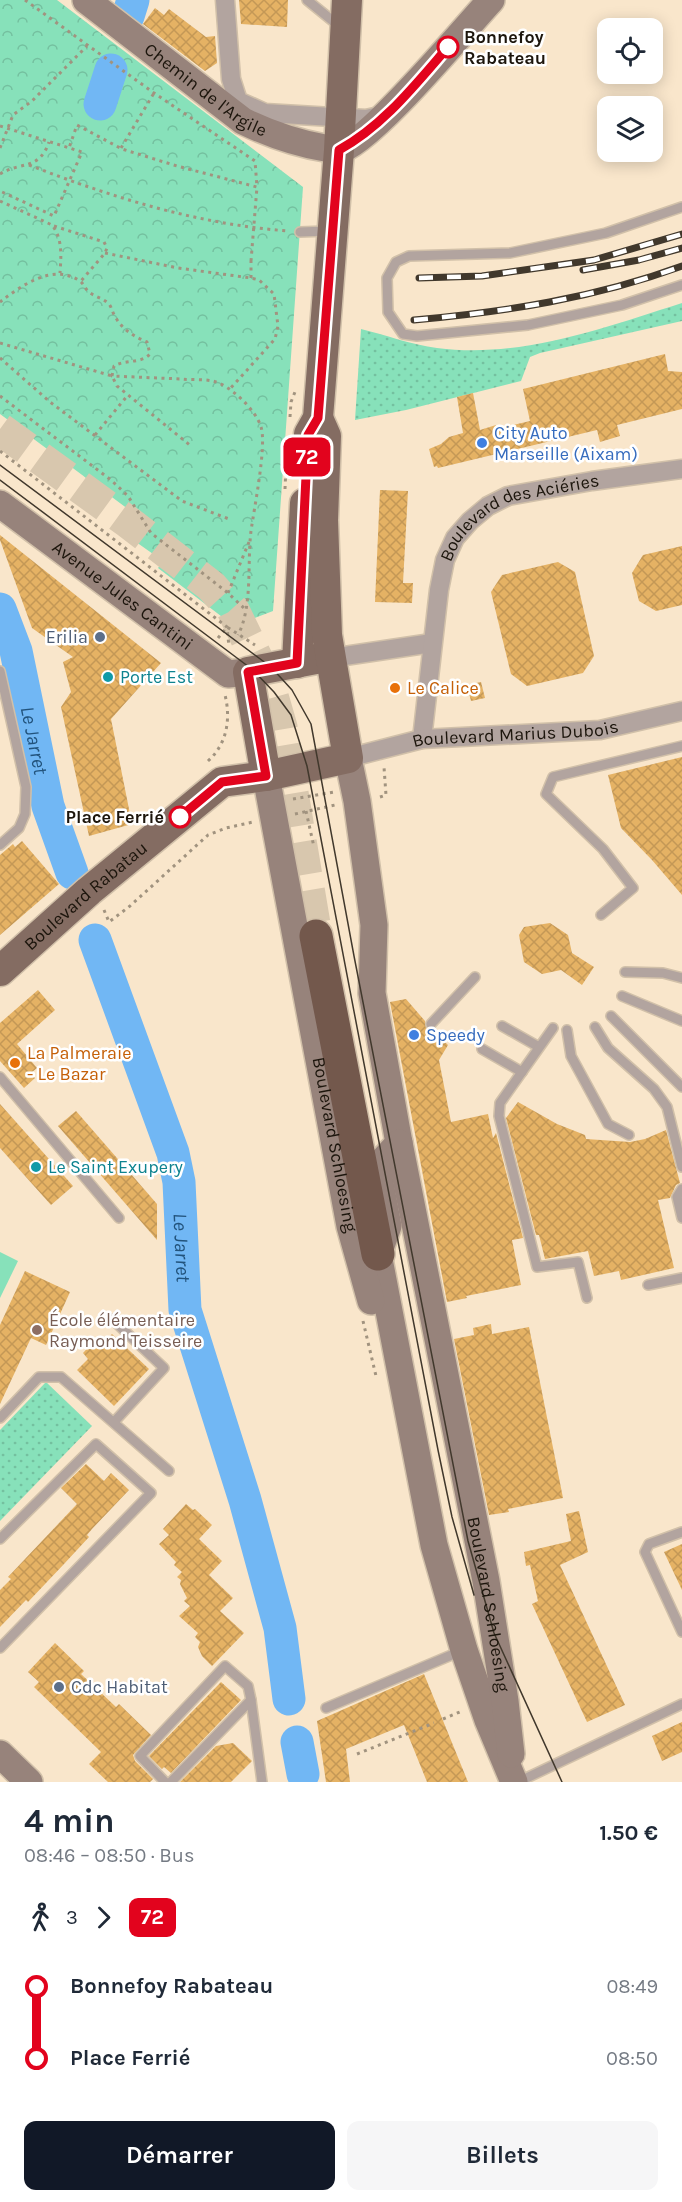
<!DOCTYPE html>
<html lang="fr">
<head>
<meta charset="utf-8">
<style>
  :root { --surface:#fff; --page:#f6f6f7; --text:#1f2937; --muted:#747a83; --accent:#111827 }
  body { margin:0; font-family:Karla,sans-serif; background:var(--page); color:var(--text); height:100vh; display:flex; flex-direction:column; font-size:22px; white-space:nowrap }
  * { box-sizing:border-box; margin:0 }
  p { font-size:20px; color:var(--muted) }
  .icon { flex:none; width:33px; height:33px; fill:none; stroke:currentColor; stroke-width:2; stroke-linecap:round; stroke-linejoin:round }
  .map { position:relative; height:1782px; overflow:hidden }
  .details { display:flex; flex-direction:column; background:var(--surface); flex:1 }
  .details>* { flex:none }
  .badge { padding:0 12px; border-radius:9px; font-size:21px; line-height:39px }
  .buttons { position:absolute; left:597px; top:18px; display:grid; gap:12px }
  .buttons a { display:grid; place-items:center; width:66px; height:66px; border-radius:12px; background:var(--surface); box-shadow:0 3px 15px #0003; font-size:30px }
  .map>.badge { position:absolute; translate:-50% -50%; box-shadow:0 0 0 3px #fff }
  .legs { display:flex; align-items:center; gap:9px; height:66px; padding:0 24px; font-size:20px }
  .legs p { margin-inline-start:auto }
  .headline { display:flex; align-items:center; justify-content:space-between; height:102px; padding:0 24px }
  h1 { font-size:33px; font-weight:700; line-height:45px }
  .cta { display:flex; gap:12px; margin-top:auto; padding:12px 24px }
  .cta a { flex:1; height:69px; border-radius:12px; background:var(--accent); color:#fff; font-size:24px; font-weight:700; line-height:69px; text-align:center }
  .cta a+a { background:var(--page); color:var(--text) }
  ul { padding:0 24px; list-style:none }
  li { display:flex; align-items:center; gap:21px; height:72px; font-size:22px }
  li i { display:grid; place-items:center; width:9px; height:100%; margin:0 8px; background:currentColor }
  li i::after { content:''; width:15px; height:15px; margin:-8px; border:4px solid; border-radius:50%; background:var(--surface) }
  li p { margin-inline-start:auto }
  li:first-child i { background:linear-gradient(#0000 50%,currentColor 0) }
  li:last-child i { background:linear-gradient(currentColor 50%,#0000 0) }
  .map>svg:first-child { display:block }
  .grass { fill:url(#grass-dots) }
  .park { fill:url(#park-crowns) }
  .pitch { fill:#87e1ba }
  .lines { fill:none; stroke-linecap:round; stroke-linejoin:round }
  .river { stroke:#71b7f4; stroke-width:33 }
  .building { fill:url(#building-cross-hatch) }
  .highway-tunnel { stroke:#d8c7ae; stroke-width:33; stroke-dasharray:33 16; stroke-linecap:butt }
  .lane-casing { stroke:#d1c0a9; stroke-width:12 }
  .street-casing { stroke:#d1c0a9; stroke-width:21 }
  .secondary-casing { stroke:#d1c0a9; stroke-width:30 }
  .primary-casing { stroke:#d1c0a9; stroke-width:33 }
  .highway-casing { stroke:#d1c0a9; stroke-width:36 }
  .path { stroke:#a1937f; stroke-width:3; stroke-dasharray:3 4.5; stroke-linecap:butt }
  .lane { stroke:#b2a49f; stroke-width:9 }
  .street { stroke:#b2a49f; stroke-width:18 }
  .secondary { stroke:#97837b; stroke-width:27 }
  .primary { stroke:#846c62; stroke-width:30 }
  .highway { stroke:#73584c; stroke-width:33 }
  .tram { stroke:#41382c; stroke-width:1.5 }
  .rail-casing { stroke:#41382c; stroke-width:7 }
  .rail { stroke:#fff; stroke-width:4.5; stroke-dasharray:14; stroke-linecap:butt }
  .path-bridge { stroke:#a1937f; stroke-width:3; stroke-dasharray:3 4.5; stroke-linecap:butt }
  .line-1-casing { stroke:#fff; stroke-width:14 }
  .line-1 { stroke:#e2031d; stroke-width:9 }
  .stop-1-dot { fill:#fff; stroke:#e2031d; stroke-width:3 }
  .shop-dot { fill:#3f7fe0; stroke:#fff; stroke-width:2 }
  .service-dot { fill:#5c6f8a; stroke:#fff; stroke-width:2 }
  .culture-dot { fill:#0f9aa8; stroke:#fff; stroke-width:2 }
  .food-dot { fill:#e8710a; stroke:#fff; stroke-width:2 }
  .education-dot { fill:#8d6e63; stroke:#fff; stroke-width:2 }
  .labels { text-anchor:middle; stroke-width:5; stroke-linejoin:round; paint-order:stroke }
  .stop-label { font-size:18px; font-weight:bold; fill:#1c150c; stroke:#fff; text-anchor:start }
  .street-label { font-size:18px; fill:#1c150c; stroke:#fff }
  .shop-label { font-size:18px; fill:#366cbe; stroke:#fff; text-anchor:start }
  .service-label { font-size:18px; fill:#4e5e75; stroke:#fff; text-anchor:end }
  .culture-label { font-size:18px; fill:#0d838f; stroke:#fff; text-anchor:start }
  .food-label { font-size:18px; fill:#c56008; stroke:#fff; text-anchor:start }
  .education-label { font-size:18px; fill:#785e54; stroke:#fff; text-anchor:start }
  .water-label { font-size:20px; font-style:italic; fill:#22537c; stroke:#fff }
</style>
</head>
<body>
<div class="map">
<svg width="682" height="1782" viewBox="0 0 682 1782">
  <defs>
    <pattern id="grass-dots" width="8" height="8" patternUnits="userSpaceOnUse" patternTransform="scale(1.5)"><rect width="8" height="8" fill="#87e1ba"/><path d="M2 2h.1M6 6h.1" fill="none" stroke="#74c09f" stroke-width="1.8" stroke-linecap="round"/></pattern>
    <pattern id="park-crowns" width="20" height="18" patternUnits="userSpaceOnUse" patternTransform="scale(1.5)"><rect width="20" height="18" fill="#87e1ba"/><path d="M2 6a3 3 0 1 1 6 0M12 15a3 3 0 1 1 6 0" fill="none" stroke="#74c09f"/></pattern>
    <pattern id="building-cross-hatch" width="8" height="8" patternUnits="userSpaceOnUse" patternTransform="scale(1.5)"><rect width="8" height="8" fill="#e5b264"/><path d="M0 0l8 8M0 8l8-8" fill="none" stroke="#c49856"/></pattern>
  </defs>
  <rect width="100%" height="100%" fill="#f9e6cb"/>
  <g class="grass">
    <path d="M 682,303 L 682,321 L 540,353 L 530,357 L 521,381 L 406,410 L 355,420 L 361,329 C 386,335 412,345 437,348 C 521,359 603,328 682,303 Z"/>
    <path d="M 46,1382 L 92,1426 L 0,1521 L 0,1430 Z"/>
  </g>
  <path class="park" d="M 0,0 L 57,0 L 303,187 L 273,611 L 234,626 L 158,568 L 163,561 L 119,530 L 132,512 L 0,414 Z"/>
  <path class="pitch" d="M 0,1252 L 18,1261 L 0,1298 Z"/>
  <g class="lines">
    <g class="river">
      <path d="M 128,16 L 133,0"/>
      <path d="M 100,104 L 111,70"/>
      <path id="s1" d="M 0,609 L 16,651 L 48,806 L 72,873"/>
      <path id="s2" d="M 95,940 L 173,1153 L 179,1182 L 185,1310 L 245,1500 L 280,1628 L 289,1699"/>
      <path d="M 297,1742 L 303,1774"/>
    </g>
  </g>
  <g class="building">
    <path d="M 239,0 L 288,0 L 287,27 L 241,24 Z"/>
    <path d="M 155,8 L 164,15 L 169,9 L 206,37 L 215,36 L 217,63 L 205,71 L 143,24 Z"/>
    <path d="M 665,354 L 668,371 L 682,372 L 682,409 L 617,425 L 620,436 L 600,442 L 597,430 L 438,468 L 437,466 L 434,467 L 429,449 L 441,444 L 449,437 L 463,433 L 457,397 L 473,393 L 480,430 L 496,425 L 497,429 L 530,421 L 523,389 Z"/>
    <path d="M 380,490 L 408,491 L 403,583 L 413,583 L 412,603 L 375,602 Z"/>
    <path d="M 0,535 L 161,663 L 111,719 L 132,824 L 89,836 L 61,707 L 71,692 L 63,662 L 73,657 L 32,628 L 0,540 Z"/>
    <path d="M 682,546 L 682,605 L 656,611 L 639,601 L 632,573 L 643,555 Z"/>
    <path d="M 558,562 L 575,572 L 594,656 L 583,673 L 527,686 L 511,674 L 491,592 L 502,575 Z"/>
    <path d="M 481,682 L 485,698 L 471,701 L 467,685 Z"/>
    <path d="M 682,757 L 682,895 L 652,860 L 621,828 L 608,775 Z"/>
    <path d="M 22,841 L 59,884 L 0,935 L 0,855 L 13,844 L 15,847 Z"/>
    <path d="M 550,923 L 568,935 L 572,953 L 594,967 L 582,985 L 561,970 L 542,974 L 524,962 L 519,935 L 524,927 Z"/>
    <path d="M 38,990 L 55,1010 L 17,1044 L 37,1068 L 31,1073 L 35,1078 L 24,1088 L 0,1061 L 0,1023 Z"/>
    <path d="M 406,999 L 425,1021 L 426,1028 L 433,1030 L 448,1045 L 439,1060 L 451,1122 L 488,1114 L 493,1138 L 496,1133 L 523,1238 L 512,1240 L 521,1285 L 466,1296 L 467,1298 L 447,1302 L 390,1002 Z"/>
    <path d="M 518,1102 L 557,1124 L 585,1135 L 586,1139 L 630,1142 L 645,1139 L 666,1130 L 680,1183 L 676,1185 L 670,1198 L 658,1200 L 674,1268 L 621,1280 L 619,1271 L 594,1276 L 588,1251 L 545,1259 L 539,1235 L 536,1235 L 506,1118 Z"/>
    <path d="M 0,1104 L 73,1186 L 51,1205 L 0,1148 Z"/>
    <path d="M 76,1111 L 157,1204 L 157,1240 L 58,1126 Z"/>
    <path d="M 25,1271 L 70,1292 L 46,1345 L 31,1338 L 0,1404 L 0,1325 Z"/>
    <path d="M 491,1324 L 492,1334 L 529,1327 L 563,1498 L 508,1509 L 509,1512 L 489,1515 L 454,1339 L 474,1335 L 473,1328 Z"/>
    <path d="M 112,1334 L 149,1369 L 114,1406 L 77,1370 L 88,1359 L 83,1353 L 95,1340 L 101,1346 Z"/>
    <path d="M 86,1464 L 104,1481 L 111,1473 L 129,1490 L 92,1529 L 87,1535 L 89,1537 L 64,1564 L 28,1602 L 26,1600 L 0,1627 L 0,1590 L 11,1579 L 8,1577 L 77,1504 L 61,1488 Z"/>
    <path d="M 186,1504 L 193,1510 L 195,1509 L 212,1525 L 199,1539 L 222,1561 L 209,1575 L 233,1598 L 220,1611 L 244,1633 L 212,1666 L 202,1656 L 198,1647 L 200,1642 L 195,1637 L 198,1633 L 179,1616 L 190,1606 L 184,1601 L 187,1598 L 180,1584 L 181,1580 L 177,1577 L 182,1572 L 174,1565 L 176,1562 L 159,1544 L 169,1535 L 163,1529 Z"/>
    <path d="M 579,1511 L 588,1552 L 560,1565 L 625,1705 L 587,1722 L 532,1604 L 538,1601 L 530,1565 L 526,1566 L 524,1552 L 571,1541 L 566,1514 Z"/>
    <path d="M 682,1544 L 682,1590 L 664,1552 Z"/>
    <path d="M 55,1643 L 84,1671 L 81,1674 L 116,1707 L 119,1704 L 151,1735 L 133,1755 L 135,1761 L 153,1779 L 150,1782 L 108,1782 L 89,1764 L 101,1752 L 34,1687 L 39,1682 L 28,1672 Z"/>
    <path d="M 424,1674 L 468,1782 L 427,1782 L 404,1725 L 346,1749 L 350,1782 L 326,1782 L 317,1721 Z"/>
    <path d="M 221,1682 L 241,1700 L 171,1773 L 164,1767 L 162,1769 L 149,1756 Z"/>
    <path d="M 682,1722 L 682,1752 L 662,1761 L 652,1736 Z"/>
    <path d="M 233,1743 L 252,1761 L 231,1782 L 180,1782 L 216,1746 Z"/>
  </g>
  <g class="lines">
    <path class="highway-tunnel" d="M 0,429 L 128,522 L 211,586 L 233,610 L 268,682 L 281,727 L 316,936"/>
    <defs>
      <g id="lane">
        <path d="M 307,0 L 339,26"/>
        <path d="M 682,207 L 606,233 L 510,253 L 409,256 L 396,262 L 387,278 L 388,312 L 403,334 L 417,336 L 528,325 L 622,305 L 682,285"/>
        <path d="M 300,232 L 327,231"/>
        <path d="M 0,671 L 26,787 L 25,814 L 19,828 L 0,845"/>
        <path d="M 601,915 L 633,888 L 603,849 L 546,794 L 553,777 L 682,746"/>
        <path d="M 625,972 L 663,973 L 682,978"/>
        <path d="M 622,996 L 682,1021"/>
        <path d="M 611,1016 L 682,1087"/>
        <path d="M 431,1024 L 475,977"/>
        <path d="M 502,1026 L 539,1047"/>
        <path d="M 595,1027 L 608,1048 L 654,1089 L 667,1107 L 682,1167"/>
        <path d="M 553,1028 L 500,1103 L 499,1116 L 537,1267 L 578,1262 L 587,1298"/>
        <path d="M 567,1030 L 571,1056 L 608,1124 L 629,1135"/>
        <path d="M 482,1049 L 522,1072"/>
        <path d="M 0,1077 L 119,1218"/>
        <path d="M 682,1189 L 677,1197 L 682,1218"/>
        <path d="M 648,1285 L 682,1278"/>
        <path d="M 112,1319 L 164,1368 L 114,1422"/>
        <path d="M 0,1418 L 39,1377 L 61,1377 L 169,1471"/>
        <path d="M 682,1532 L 649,1544 L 645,1552 L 682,1632"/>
        <path d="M 0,1539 L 96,1444 L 151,1493 L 0,1648"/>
        <path d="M 251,1700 L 262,1782"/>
        <path d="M 326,1708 L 461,1651"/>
        <path d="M 165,1782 L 140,1756 L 225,1666 L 248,1686 L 251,1700 L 171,1782"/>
        <path d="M 518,1782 L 682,1704"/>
      </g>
      <g id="street">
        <path d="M 225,0 L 231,79 L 238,101 L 265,113 L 366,119 L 384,115"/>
        <path d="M 331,658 L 432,643"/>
        <path id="s3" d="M 422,739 L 439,590 L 445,560 L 455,538 L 470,521 L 488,506 L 508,496 L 592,481 L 682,469"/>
        <path id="s4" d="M 348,758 L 422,739 L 600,730 L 682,711"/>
      </g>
      <g id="secondary">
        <path id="s5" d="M 86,0 L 243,121 C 270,134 295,143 325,148 C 329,149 335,151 339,150 C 368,145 466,27 491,0"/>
        <path id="s6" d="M 0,504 L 228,674 L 248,672"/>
        <path d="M 348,758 L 357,801 L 374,925 L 372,993 L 399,1143 L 377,1167 L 388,1226 L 378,1254 L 434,1545 L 464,1650 L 488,1720 L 514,1782"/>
        <path id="s7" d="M 266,776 L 350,1226 L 371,1301"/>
        <path id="s8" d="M 399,1143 L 486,1581 L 505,1701 L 511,1754"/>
        <path d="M 0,1754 L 29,1782"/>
      </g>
      <g id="primary">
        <path d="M 309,434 L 318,418 L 339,150 L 347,0"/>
        <path d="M 297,663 L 305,503"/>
        <path d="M 266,776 L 248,672 L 316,659"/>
        <path id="s9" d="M 0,971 L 89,891 L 222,782 L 266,776 L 348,758 L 327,635 L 323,520 L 326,436 L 318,418"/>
      </g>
      <path id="highway" d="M 316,936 L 378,1254"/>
    </defs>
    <use href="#lane" class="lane-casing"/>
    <use href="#street" class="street-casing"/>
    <use href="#secondary" class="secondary-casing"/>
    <use href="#primary" class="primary-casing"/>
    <use href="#highway" class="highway-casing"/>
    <g class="path">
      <path d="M 25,0 L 154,93 L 255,161 L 257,187 L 177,166 L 122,149 L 77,125 L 69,148"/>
      <path d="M 0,126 L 82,152 L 54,216 L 0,191"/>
      <path d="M 0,148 L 13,115 L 32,101 L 87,46"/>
      <path d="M 121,148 L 154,93"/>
      <path d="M 29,165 C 114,198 197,224 288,231"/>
      <path d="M 0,174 C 21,161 39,171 49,142"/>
      <path d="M 0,201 L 52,225 C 63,239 61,257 60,273"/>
      <path d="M 54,226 L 104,242 L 107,248 L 105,253 L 81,281"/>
      <path d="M 105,253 L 178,268 L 251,278 L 259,280 L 274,294 L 278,326 L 275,339 L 229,390"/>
      <path d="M 251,278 L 251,261"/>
      <path d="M 0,302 C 22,285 53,263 80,281 C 84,284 85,289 89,292 C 95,297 103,298 109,304 C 112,308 112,312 115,316 C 121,329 135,337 147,342 L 150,354 C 141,364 126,359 114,366 L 112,376 C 135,377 158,378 181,379 C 191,380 203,379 213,381 C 230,385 256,410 261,427 C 267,445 254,509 251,531 C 247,563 253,606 238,635"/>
      <path d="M 0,343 L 112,376 L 117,386 L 191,446"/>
      <path d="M 0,358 L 50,402 L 182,501 L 229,519"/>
      <path d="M 0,396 L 111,480 L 128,496 L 151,533 L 228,593 L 246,610"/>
      <path d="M 290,417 L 291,402 L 295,392"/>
      <path d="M 95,435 L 128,395"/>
      <path d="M 0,451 L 227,627 L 229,647"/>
      <path d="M 285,489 L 287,445"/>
      <path d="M 228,593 L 249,542"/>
      <path d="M 218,638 L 227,627 L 255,645"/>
      <path d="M 208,761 C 227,744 231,719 225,695"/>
      <path d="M 380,797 L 386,795 L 384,767"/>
      <path d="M 293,799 L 334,792"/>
      <path d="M 306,811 L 314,847"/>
      <path d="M 295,814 L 335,805"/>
      <path d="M 104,910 L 109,922 L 130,906 L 208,835 L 226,828 L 253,822"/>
      <path d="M 363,1321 L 376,1376"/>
      <path d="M 443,1719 L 462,1711"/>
      <path d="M 357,1754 L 434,1723"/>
    </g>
    <use href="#lane" class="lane"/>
    <use href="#street" class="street"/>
    <use href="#secondary" class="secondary"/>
    <use href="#primary" class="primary"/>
    <use href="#highway" class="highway"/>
    <g class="tram">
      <path d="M 0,465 L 271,667 L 292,690 L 311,724 L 354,956 L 468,1541 L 494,1633 L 562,1782"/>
      <path d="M 0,480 L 253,670 L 274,692 L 291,715 L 307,766 L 438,1450 L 452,1517 L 474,1595"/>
    </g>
    <defs>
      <g id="rail">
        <path d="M 583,270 L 639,260 L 682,248"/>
        <path d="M 419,278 L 482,276 L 594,260 L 682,234"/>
        <path d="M 414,320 C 505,312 595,298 682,266"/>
      </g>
    </defs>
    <use href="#rail" class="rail-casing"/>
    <use href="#rail" class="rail"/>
    <path class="path-bridge" d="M 251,261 L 257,187"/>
  </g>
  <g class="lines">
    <defs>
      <path id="line-1" d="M 180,817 L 222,782 L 266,776 L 248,672 L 297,663 L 308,435 L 318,418 L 339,150 C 383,126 415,85 448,47"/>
    </defs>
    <use href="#line-1" class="line-1-casing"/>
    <use href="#line-1" class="line-1"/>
  </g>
  <g class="stop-1-dot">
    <circle cx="448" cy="47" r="10"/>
    <circle cx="180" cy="817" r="10"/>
  </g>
  <g class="shop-dot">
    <circle cx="482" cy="443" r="6"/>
    <circle cx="414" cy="1035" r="6"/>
  </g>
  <g class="service-dot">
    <circle cx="100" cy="637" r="6"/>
    <circle cx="59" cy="1687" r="6"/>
  </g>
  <g class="culture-dot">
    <circle cx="108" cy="677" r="6"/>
    <circle cx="36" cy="1167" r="6"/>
  </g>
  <g class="food-dot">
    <circle cx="395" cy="688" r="6"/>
    <circle cx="15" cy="1063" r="6"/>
  </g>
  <circle class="education-dot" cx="37" cy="1330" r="6"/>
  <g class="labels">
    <g class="stop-label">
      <text x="464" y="43">Bonnefoy<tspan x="464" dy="21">Rabateau</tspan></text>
      <text x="164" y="823" text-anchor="end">Place Ferrié</text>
    </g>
    <g class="street-label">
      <text dy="6" stroke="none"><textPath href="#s5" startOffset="150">Chemin de l'Argile</textPath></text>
      <text dy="6" stroke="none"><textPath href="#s3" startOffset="273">Boulevard des Aciéries</textPath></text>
      <text dy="6" stroke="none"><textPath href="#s6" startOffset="153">Avenue Jules Cantini</textPath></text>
      <text dy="6" stroke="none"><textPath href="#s4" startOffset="170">Boulevard Marius Dubois</textPath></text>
      <text dy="6" stroke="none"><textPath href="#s9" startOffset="114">Boulevard Rabatau</textPath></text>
      <text dy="6" stroke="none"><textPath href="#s7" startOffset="375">Boulevard Schloesing</textPath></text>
      <text dy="6" stroke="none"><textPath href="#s8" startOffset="470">Boulevard Schloesing</textPath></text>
    </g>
    <g class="shop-label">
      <text x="494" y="439">City Auto<tspan x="494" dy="21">Marseille (Aixam)</tspan></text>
      <text x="426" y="1041">Speedy</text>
    </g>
    <g class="service-label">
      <text x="88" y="643">Erilia</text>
      <text x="71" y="1693" text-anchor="start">Cdc Habitat</text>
    </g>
    <g class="culture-label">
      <text x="120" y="683">Porte Est</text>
      <text x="48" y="1173">Le Saint Exupery</text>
    </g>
    <g class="food-label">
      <text x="407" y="694">Le Calice</text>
      <text x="27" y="1059">La Palmeraie<tspan x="27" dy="21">- Le Bazar</tspan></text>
    </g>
    <g class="education-label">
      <text x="49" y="1326">École élémentaire<tspan x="49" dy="21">Raymond Teisseire</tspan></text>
    </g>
    <g class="water-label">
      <text dy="7" stroke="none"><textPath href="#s1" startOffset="136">Le Jarret</textPath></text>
      <text dy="7" stroke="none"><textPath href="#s2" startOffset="322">Le Jarret</textPath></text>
    </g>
  </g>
</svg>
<div class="buttons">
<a><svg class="icon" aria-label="locate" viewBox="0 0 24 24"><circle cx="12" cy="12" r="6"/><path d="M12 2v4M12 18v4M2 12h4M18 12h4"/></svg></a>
<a><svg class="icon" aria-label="layers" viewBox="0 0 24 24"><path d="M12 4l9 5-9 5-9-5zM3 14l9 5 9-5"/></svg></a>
</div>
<b class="badge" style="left:307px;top:457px;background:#e2031d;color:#fff">72</b>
</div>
<section class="details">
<div class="headline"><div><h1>4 min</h1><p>08:46 – 08:50 · Bus</p></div><b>1.50 €</b></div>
<div class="legs"><svg class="icon" aria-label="walk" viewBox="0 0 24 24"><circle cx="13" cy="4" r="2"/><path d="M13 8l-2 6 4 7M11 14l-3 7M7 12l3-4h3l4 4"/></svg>3<svg class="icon" aria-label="forward" viewBox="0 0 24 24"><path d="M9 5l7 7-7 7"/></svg><b class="badge" style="background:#e2031d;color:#fff">72</b></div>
<ul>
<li><i style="color:#e2031d"></i><b>Bonnefoy Rabateau</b><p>08:49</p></li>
<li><i style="color:#e2031d"></i><b>Place Ferrié</b><p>08:50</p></li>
</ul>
<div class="cta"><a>Démarrer</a><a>Billets</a></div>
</section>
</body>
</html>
